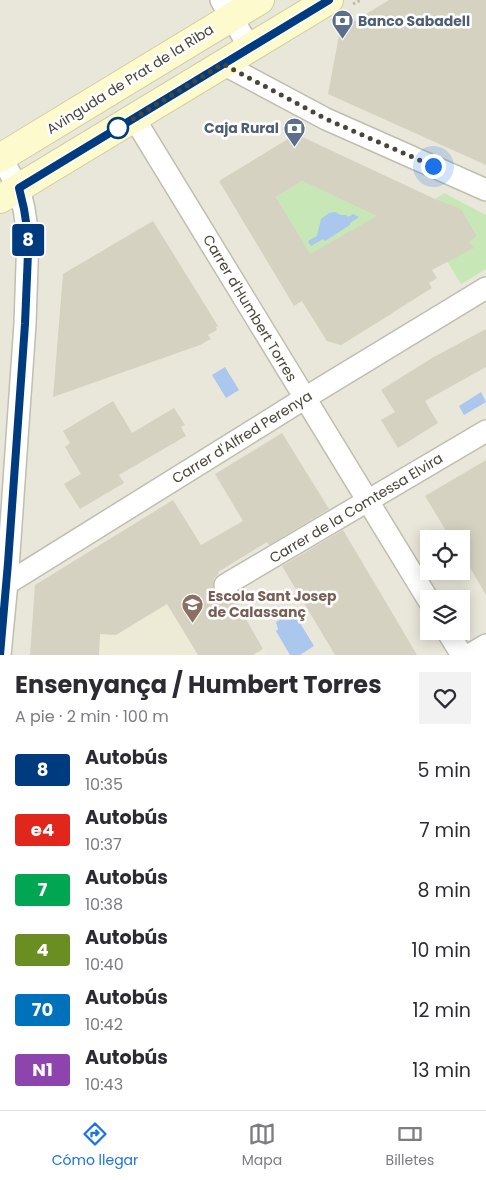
<!DOCTYPE html>
<html lang="es">
<head>
<meta charset="utf-8">
<style>
  :root { --surface:#fff; --page:#f2f2f3; --text:#2b2b33; --muted:#7c7c81; --line:#e1e1e2; --accent:#1a73e8 }
  body { margin:0; font-family:Poppins,sans-serif; background:var(--page); color:var(--text); height:100vh; display:flex; flex-direction:column; font-size:19px; white-space:nowrap }
  * { box-sizing:border-box; margin:0 }
  p { font-size:16px; color:var(--muted) }
  .icon { flex:none; width:28px; height:28px; fill:none; stroke:currentColor; stroke-width:2; stroke-linecap:round; stroke-linejoin:round }
  .map { position:relative; height:655px; overflow:hidden }
  .side { display:flex; flex-direction:column; background:var(--surface); flex:1 }
  .side>* { flex:none }
  .badge { padding:0 10px; border-radius:4px; font-size:18px; line-height:32px }
  .fabs { position:absolute; left:420px; top:530px; display:grid; gap:10px }
  .fabs a { display:grid; place-items:center; width:50px; height:50px; border-radius:0px; background:var(--surface); box-shadow:0 2px 12px #0003; font-size:25px }
  .you { position:absolute; width:25px; height:25px; margin:-12px; border:4px solid #fff; border-radius:50%; background:#1a73e8; box-shadow:0 0 0 8px #1a73e833 }
  .map>.badge { position:absolute; translate:-50% -50%; box-shadow:0 0 0 2px #fff }
  .round { display:grid; place-items:center; flex:none; width:52px; height:52px; border-radius:0px; background:var(--page) }
  .overview { display:flex; align-items:center; justify-content:space-between; height:85px; padding:0 15px }
  h1 { font-size:24px; font-weight:700; line-height:38px }
  ul { padding:0; list-style:none }
  li { display:flex; align-items:center; gap:15px; height:60px; padding:0 15px }
  li div { flex:1 }
  li b { display:block; font-size:19px }
  li em { font-style:normal }
  li .badge { min-width:55px; font-weight:700; text-align:center }
  .menu { display:flex; justify-content:space-around; align-items:center; height:70px; border-top:1px solid var(--line); background:var(--surface); font-size:14px; color:var(--muted) }
  .menu a { display:grid; justify-items:center; gap:2px }
  .menu .current { color:var(--accent) }
  .map>svg:first-child { display:block }
  .residential { fill:#e9e7da; fill-rule:evenodd }
  .education { fill:#edebd6 }
  .green { fill:#c8e7b6 }
  .water { fill:#abc7ee }
  .building { fill:#d6d2c1; fill-rule:evenodd }
  .lines { fill:none; stroke-linecap:round; stroke-linejoin:round }
  .street-casing { stroke:#c0beae; stroke-width:24 }
  .secondary-casing { stroke:#d3ce9d; stroke-width:30 }
  .path { stroke:#c2bca0; stroke-width:3; stroke-dasharray:2.5 2.5; stroke-linecap:butt }
  .street { stroke:#fff; stroke-width:21 }
  .secondary { stroke:#fdface; stroke-width:28 }
  .line-casing { stroke:#fff; stroke-width:11 }
  .line { stroke:#003b80; stroke-width:8 }
  .walk { stroke:#494639; stroke-width:5; stroke-dasharray:0 9 }
  .stop-dot { fill:#fff; stroke:#003b80; stroke-width:2.5 }
  .labels { text-anchor:middle; stroke-width:5; stroke-linejoin:round; paint-order:stroke }
  .service-label { font-size:14px; font-weight:bold; fill:#4e5e75; stroke:#fff; text-anchor:start }
  .street-label { font-size:14px; fill:#494639; stroke:#fff }
  .education-label { font-size:14px; font-weight:bold; fill:#785e54; stroke:#fff; text-anchor:start }
</style>
</head>
<body>
<div class="map">
<svg width="486" height="655" viewBox="0 0 486 655">
  <rect width="100%" height="100%" fill="#f5f4ec"/>
  <path class="residential" d="M 0,0 L 486,0 L 486,655 L 0,655 ZM 429,539 L 461,539 L 461,571 L 429,571 ZM 429,599 L 461,599 L 461,631 L 429,631 Z"/>
  <path class="education" d="M 218,572 L 266,655 L 99,655 L 100,634 L 116,635 Z"/>
  <g class="green">
    <path d="M 302,181 L 398,225 L 362,261 L 393,313 L 341,345 L 327,341 L 302,301 L 328,286 L 276,197 Z"/>
    <path d="M 444,193 L 486,215 L 486,269 L 461,284 L 430,233 L 473,248 L 469,242 L 477,236 L 463,213 L 435,199 Z"/>
  </g>
  <g class="water">
    <path d="M 335,212 L 341,215 L 346,215 L 348,217 L 353,214 L 359,217 L 350,223 L 350,225 L 325,241 L 323,239 L 311,246 L 308,241 L 317,236 L 321,219 L 329,213 Z"/>
    <path d="M 225,367 L 239,390 L 226,398 L 212,375 Z"/>
    <path d="M 481,392 L 486,402 L 464,415 L 459,406 Z"/>
    <path d="M 288,615 L 292,615 L 294,618 L 297,618 L 314,646 L 300,655 L 290,655 L 276,631 L 278,629 L 276,622 Z"/>
  </g>
  <g class="building">
    <path d="M 389,0 L 486,0 L 486,165 L 328,94 L 340,30 Z"/>
    <path d="M 296,134 L 435,199 L 461,209 L 477,236 L 469,242 L 474,248 L 432,270 L 437,278 L 429,283 L 432,288 L 341,345 L 327,341 L 302,301 L 294,306 L 219,181 ZM 302,181 L 377,216 L 310,254 L 276,197 Z"/>
    <path d="M 153,221 L 218,326 L 216,327 L 217,330 L 208,335 L 211,339 L 200,345 L 53,397 L 63,274 Z"/>
    <path d="M 486,329 L 486,367 L 425,401 L 438,423 L 398,448 L 381,420 L 395,412 L 381,390 L 432,358 Z"/>
    <path d="M 113,401 L 132,433 L 174,408 L 185,425 L 181,427 L 186,436 L 119,475 L 124,483 L 80,509 L 64,484 L 81,474 L 65,447 L 70,443 L 63,431 Z"/>
    <path d="M 282,433 L 329,509 L 269,545 L 267,542 L 218,572 L 219,574 L 214,578 L 213,585 L 214,591 L 219,596 L 226,597 L 232,595 L 263,649 L 253,655 L 198,655 L 167,604 L 116,635 L 100,634 L 99,655 L 30,655 L 35,585 L 173,500 L 201,545 L 243,521 L 215,474 Z"/>
    <path d="M 486,460 L 486,595 L 461,552 L 461,539 L 453,539 L 450,533 L 448,534 L 425,496 Z"/>
    <path d="M 343,530 L 403,631 L 417,655 L 335,655 L 282,566 Z"/>
  </g>
  <g class="lines">
    <defs>
      <g id="street">
        <path d="M 221,0 L 250,48"/>
        <path d="M 223,64 L 326,119 L 486,190"/>
        <path d="M 134,118 L 429,601"/>
        <path d="M 0,157 L 19,188 L 24,209 L 28,235 L 25,324 L 7,582 L 0,655"/>
        <path d="M 225,585 L 486,431"/>
        <path d="M 0,588 L 305,398 L 486,288"/>
        <path d="M 447,631 L 462,655"/>
        <path d="M 469,655 L 486,645"/>
      </g>
      <g id="secondary">
        <path d="M 0,158 L 260,0"/>
        <path d="M 0,199 L 329,0"/>
      </g>
    </defs>
    <use href="#street" class="street-casing"/>
    <use href="#secondary" class="secondary-casing"/>
    <path class="path" d="M 353,4 L 361,0"/>
    <use href="#street" class="street"/>
    <use href="#secondary" class="secondary"/>
  </g>
  <g class="lines">
    <defs>
      <path id="line" d="M 0,655 L 8,563 L 25,324 L 28,253 L 28,235 L 24,209 L 19,188 L 329,0"/>
    </defs>
    <use href="#line" class="line-casing"/>
    <use href="#line" class="line"/>
    <path class="walk" d="M 118,128 L 223,64 L 326,119 L 433,166"/>
  </g>
  <defs>
    <symbol id="bank-pin" viewBox="-11 -11 22 30"><path d="M0 17L-7.5 6A9.5 9.5 0 1 1 7.5 6Z" fill="#5c6f8a" stroke="#fff"/><path d="M-6-4H6V4H-6ZM0-2.3a2.3 2.3 0 1 0 0 4.6a2.3 2.3 0 1 0 0-4.6Z" fill="#fff"/></symbol>
    <symbol id="school-pin" viewBox="-11 -11 22 30"><path d="M0 17L-7.5 6A9.5 9.5 0 1 1 7.5 6Z" fill="#8d6e63" stroke="#fff"/><path d="M0-5L7-2L0 1L-7-2ZM-4 1L0 2.5L4 1V4Q0 6-4 4Z" fill="#fff"/></symbol>
  </defs>
  <g fill-rule="evenodd">
    <use href="#bank-pin" x="330" y="8" width="25" height="34"/>
    <use href="#bank-pin" x="282" y="116" width="25" height="34"/>
    <use href="#school-pin" x="180" y="592" width="25" height="34"/>
  </g>
  <circle class="stop-dot" cx="118" cy="128" r="10"/>
  <g class="labels">
    <g class="service-label">
      <text x="358" y="26">Banco Sabadell</text>
      <text x="279" y="133" text-anchor="end">Caja Rural</text>
    </g>
    <g class="street-label">
      <text transform="translate(130 79) rotate(-32)" y="5">Avinguda de Prat de la Riba</text>
      <text transform="translate(250 308) rotate(59)" y="5">Carrer d'Humbert Torres</text>
      <text transform="translate(242 437) rotate(-32)" y="5">Carrer d'Alfred Perenya</text>
      <text transform="translate(356 508) rotate(-31)" y="5">Carrer de la Comtessa Elvira</text>
    </g>
    <g class="education-label">
      <text x="208" y="601">Escola Sant Josep<tspan x="208" dy="16">de Calassanç</tspan></text>
    </g>
  </g>
</svg>
<div class="fabs">
<a><svg class="icon" aria-label="locate" viewBox="0 0 24 24"><circle cx="12" cy="12" r="6"/><path d="M12 2v4M12 18v4M2 12h4M18 12h4"/></svg></a>
<a><svg class="icon" aria-label="layers" viewBox="0 0 24 24"><path d="M12 4l9 5-9 5-9-5zM3 14l9 5 9-5"/></svg></a>
</div>
<div class="you" style="left:433px;top:166px"></div>
<b class="badge" style="left:28px;top:240px;background:#003b80;color:#fff">8</b>
</div>
<section class="side">
<div class="overview"><div><h1>Ensenyança / Humbert Torres</h1><p>A pie · 2 min · 100 m</p></div><a class="round"><svg class="icon" aria-label="heart" viewBox="0 0 24 24"><path d="M12 20l-8-8c-3-5 5-10 8-4 3-6 11-1 8 4z"/></svg></a></div>
<ul>
<li><span class="badge" style="background:#003b80;color:#fff">8</span><div><b>Autobús</b><p>10:35</p></div><em>5 min</em></li>
<li><span class="badge" style="background:#e1271b;color:#fff">e4</span><div><b>Autobús</b><p>10:37</p></div><em>7 min</em></li>
<li><span class="badge" style="background:#00a651;color:#fff">7</span><div><b>Autobús</b><p>10:38</p></div><em>8 min</em></li>
<li><span class="badge" style="background:#6b8e23;color:#fff">4</span><div><b>Autobús</b><p>10:40</p></div><em>10 min</em></li>
<li><span class="badge" style="background:#0072bc;color:#fff">70</span><div><b>Autobús</b><p>10:42</p></div><em>12 min</em></li>
<li><span class="badge" style="background:#8e44ad;color:#fff">N1</span><div><b>Autobús</b><p>10:43</p></div><em>13 min</em></li>
</ul>
</section>
<nav class="menu">
<a class="current"><svg class="icon" aria-label="directions" viewBox="0 0 24 24"><path d="M12 3l9 9-9 9-9-9zM9 14v-3h6M13 9l2 2-2 2"/></svg>Cómo llegar</a>
<a><svg class="icon" aria-label="map" viewBox="0 0 24 24"><path d="M3 6l6-2 6 2 6-2v14l-6 2-6-2-6 2zM9 4v14M15 6v14"/></svg>Mapa</a>
<a><svg class="icon" aria-label="tickets" viewBox="0 0 24 24"><path d="M3 7h18v10H3zM15 7v10"/></svg>Billetes</a>
</nav>
</body>
</html>
